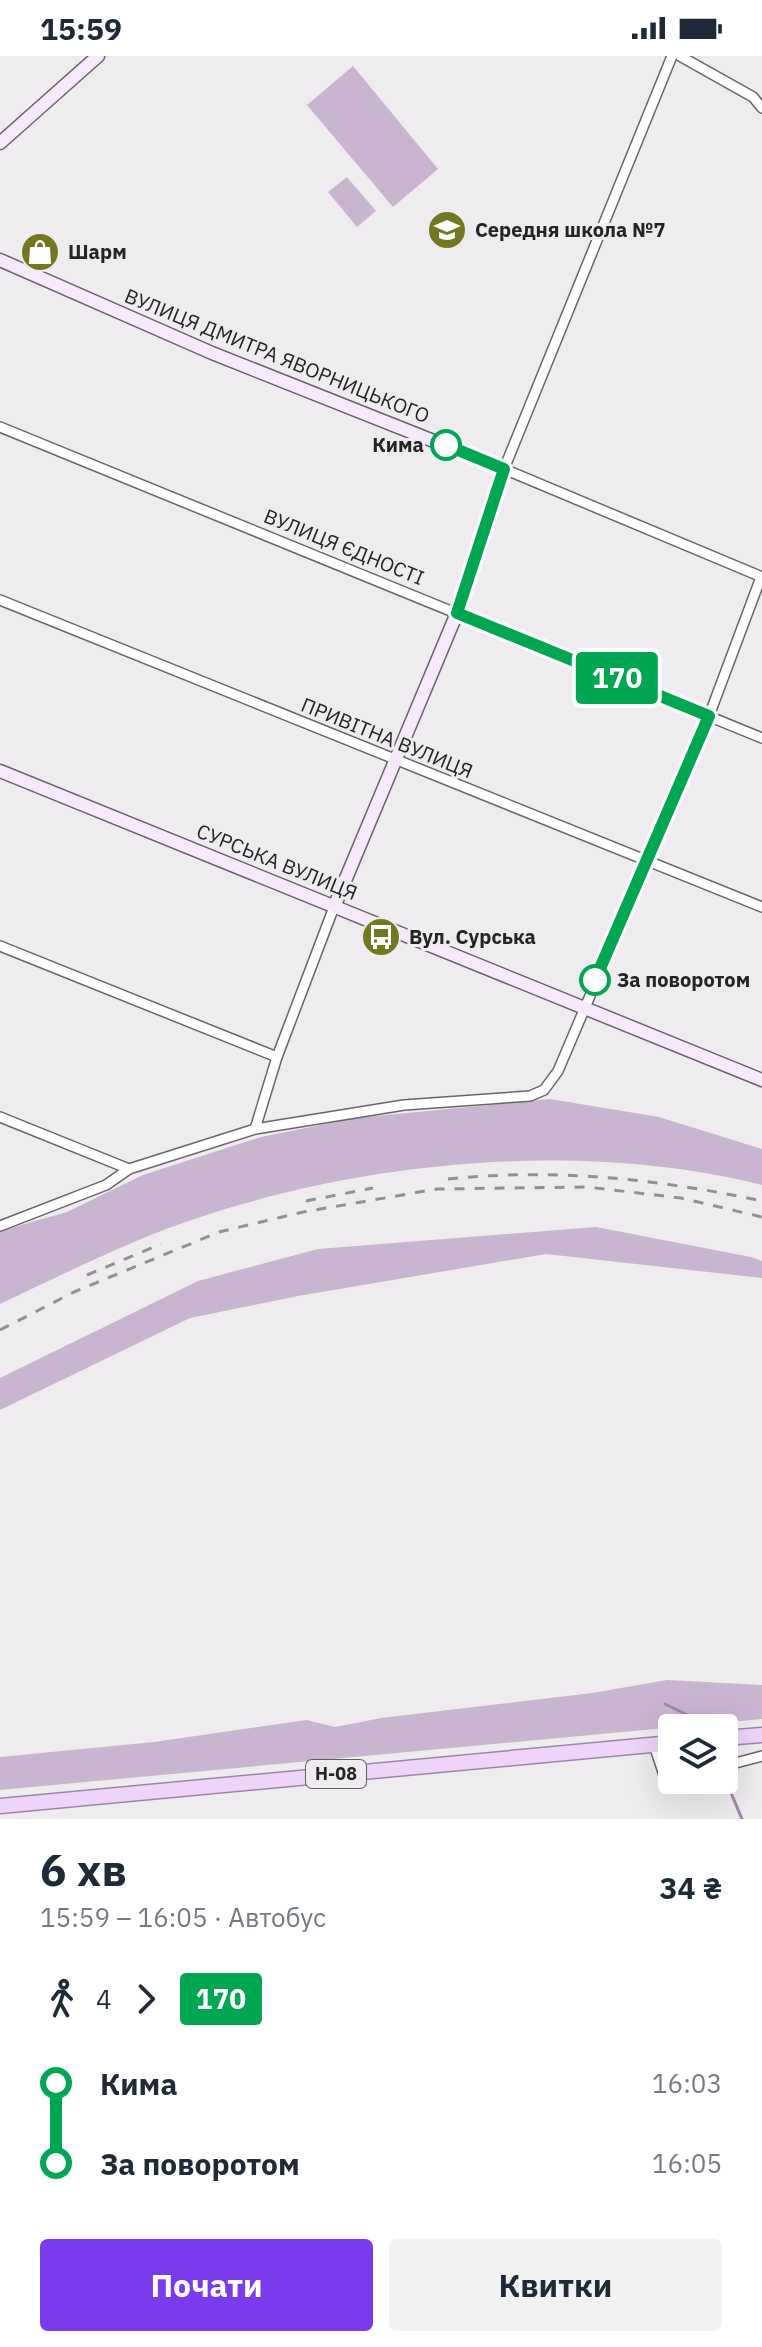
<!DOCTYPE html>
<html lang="uk">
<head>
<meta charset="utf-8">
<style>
  :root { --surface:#fff; --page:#f2f2f3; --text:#1f2937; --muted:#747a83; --accent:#7c3aed }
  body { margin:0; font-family:"IBM Plex Sans",sans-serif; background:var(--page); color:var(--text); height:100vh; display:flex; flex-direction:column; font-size:30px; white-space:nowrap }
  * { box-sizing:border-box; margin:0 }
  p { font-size:26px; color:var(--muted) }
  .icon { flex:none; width:44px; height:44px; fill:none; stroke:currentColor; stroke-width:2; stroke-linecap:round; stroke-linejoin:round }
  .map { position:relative; height:1763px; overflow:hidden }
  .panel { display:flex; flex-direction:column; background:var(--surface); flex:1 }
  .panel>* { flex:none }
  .badge { padding:0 16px; border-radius:6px; font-size:28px; line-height:52px }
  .tools { position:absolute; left:658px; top:1658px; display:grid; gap:16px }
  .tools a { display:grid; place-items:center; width:80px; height:80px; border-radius:8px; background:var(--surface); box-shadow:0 8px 32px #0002; font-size:40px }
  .map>.badge { position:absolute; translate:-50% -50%; box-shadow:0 0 0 4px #fff }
  .legs { display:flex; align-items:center; gap:12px; height:88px; padding:0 40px; font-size:26px }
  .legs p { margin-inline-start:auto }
  .overview { display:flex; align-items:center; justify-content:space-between; height:136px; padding:0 40px }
  h1 { font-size:44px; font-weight:800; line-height:60px }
  .cta { display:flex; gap:16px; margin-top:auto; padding:16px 40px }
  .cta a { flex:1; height:92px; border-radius:8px; background:var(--accent); color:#fff; font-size:32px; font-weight:800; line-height:92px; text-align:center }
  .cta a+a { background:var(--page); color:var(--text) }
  ul { padding:0 40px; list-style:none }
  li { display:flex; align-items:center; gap:28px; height:80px; font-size:30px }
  li i { display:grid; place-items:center; width:12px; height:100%; margin:0 10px; background:currentColor }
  li i::after { content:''; width:20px; height:20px; margin:-10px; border:6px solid; border-radius:50%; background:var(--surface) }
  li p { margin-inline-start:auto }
  li:first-child i { background:linear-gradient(#0000 50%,currentColor 0) }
  li:last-child i { background:linear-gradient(currentColor 50%,#0000 0) }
  .status { display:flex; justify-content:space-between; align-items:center; height:56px; padding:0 40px; background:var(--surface); direction:ltr }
  .status svg { height:22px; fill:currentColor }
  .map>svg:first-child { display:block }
  .green { fill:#c9b5d0 }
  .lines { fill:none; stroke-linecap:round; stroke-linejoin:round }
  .stream { stroke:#a387ad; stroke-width:3 }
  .street-casing { stroke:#686669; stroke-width:12 }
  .secondary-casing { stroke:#686669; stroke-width:15 }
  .primary-casing { stroke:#a084ac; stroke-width:17 }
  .street { stroke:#fff; stroke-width:9 }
  .secondary { stroke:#f7e9fc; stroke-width:12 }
  .primary { stroke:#eed4f8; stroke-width:14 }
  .rail { stroke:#939194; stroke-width:3; stroke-dasharray:10 10; stroke-linecap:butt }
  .line-1-casing { stroke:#fff; stroke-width:18 }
  .line-1 { stroke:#00a651; stroke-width:12 }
  .stop-1-dot { fill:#fff; stroke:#00a651; stroke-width:4 }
  .labels { text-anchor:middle; stroke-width:6; stroke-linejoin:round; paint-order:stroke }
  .shield { fill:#efecf0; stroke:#626062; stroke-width:2 }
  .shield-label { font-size:18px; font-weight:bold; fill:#252425 }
  .poi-label { font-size:20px; font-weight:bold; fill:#252425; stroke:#efecf0; text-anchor:start }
  .street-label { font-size:20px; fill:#252425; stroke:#efecf0 }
  .stop-label { font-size:20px; font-weight:bold; fill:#252425; stroke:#efecf0; text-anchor:end }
</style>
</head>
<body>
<div class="status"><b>15:59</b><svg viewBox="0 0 49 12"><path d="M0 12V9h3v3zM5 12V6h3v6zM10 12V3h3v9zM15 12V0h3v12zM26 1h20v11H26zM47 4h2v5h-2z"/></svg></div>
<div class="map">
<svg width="762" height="1763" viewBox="0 0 762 1763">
  <rect width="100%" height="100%" fill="#efecf0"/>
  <g class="green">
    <path d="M 353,10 L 438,113 L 393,151 L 307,49 Z"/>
    <path d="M 347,121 L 376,155 L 357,171 L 328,136 Z"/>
    <path d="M 550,1043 L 659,1061 L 762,1093 L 762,1129 C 575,1082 346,1106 166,1173 C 109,1195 55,1222 0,1248 L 0,1175 L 67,1156 L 143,1119 L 261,1081 L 355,1062 Z"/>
    <path d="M 596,1171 L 751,1201 L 762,1205 L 762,1222 L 546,1198 L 298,1240 L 190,1262 L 0,1354 L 0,1322 L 198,1225 L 318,1193 Z"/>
    <path d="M 667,1624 L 762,1629 L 762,1663 L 0,1734 L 0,1701 L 154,1686 L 307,1664 L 335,1671 L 381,1662 L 592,1637 Z"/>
  </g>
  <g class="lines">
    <g class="stream">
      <path d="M 665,1648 L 700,1665"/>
      <path d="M 724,1720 L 742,1763"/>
    </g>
    <defs>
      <g id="street">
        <path d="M 672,0 L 504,413 L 762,521"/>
        <path d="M 680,0 L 753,41 L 762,52"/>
        <path d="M 0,371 L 762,682"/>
        <path d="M 0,544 L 762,851"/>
        <path d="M 0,890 L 277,1001 L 255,1073 L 404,1049 L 530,1040 L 544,1034 L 558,1015 L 709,660 L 761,521"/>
        <path d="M 277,1001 L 334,851"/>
        <path d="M 0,1061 L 129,1113"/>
        <path d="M 0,1170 L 106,1129 L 129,1113 L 255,1073"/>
        <path d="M 654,1689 L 664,1719 L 672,1720"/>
        <path d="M 724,1710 L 762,1700"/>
      </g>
      <g id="secondary">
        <path d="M 0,87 L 98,0"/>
        <path d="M 0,204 L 212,297 L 504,413 L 457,557 L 334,851"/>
        <path d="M 0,715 L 762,1024"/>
      </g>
      <g id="primary">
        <path d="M 724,1682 L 762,1679"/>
        <path d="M 0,1750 L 672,1687"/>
      </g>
    </defs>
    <use href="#street" class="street-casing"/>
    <use href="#secondary" class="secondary-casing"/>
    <use href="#primary" class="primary-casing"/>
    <use href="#street" class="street"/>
    <use href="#secondary" class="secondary"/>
    <use href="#primary" class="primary"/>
    <g class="rail">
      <path d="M 448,1123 C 554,1112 659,1123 762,1145"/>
      <path d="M 306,1145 L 373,1132"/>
      <path d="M 87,1219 L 161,1188"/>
      <path d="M 0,1274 L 74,1236 L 219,1176 L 303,1156 L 437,1133 L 587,1131 L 681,1142 L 762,1161"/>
    </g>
  </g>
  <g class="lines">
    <defs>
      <path id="line-1" d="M 446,389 L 504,413 L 457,557 L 709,660 L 595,924"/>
    </defs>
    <use href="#line-1" class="line-1-casing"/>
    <use href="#line-1" class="line-1"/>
  </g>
  <defs>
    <symbol id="school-disc" viewBox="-11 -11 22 22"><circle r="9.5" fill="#737820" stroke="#efecf0"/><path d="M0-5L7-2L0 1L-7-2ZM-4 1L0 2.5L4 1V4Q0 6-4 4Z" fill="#fff"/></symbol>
    <symbol id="shop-disc" viewBox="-11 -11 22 22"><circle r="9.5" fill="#737820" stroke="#efecf0"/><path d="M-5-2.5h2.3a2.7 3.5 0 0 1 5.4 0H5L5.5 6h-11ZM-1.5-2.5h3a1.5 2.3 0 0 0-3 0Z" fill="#fff"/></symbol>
    <symbol id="bus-disc" viewBox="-11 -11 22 22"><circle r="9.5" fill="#737820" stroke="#efecf0"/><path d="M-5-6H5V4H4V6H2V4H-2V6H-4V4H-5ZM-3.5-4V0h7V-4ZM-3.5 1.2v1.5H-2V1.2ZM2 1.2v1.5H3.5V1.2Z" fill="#fff"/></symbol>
  </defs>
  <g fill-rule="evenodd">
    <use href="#school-disc" x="425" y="152" width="44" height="44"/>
    <use href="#shop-disc" x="18" y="174" width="44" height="44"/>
    <use href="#bus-disc" x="359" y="859" width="44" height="44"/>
  </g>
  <g class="stop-1-dot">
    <circle cx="446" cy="389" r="14"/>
    <circle cx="595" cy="924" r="14"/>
  </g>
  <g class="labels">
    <rect class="shield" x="306" y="1704" width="60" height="28" rx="6"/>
    <g class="shield-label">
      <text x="336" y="1724">Н-08</text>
    </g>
    <g class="poi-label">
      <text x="475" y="181">Середня школа №7</text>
      <text x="68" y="203">Шарм</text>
      <text x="409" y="888">Вул. Сурська</text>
    </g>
    <g class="street-label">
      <text transform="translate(277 300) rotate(22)" y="7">ВУЛИЦЯ ДМИТРА ЯВОРНИЦЬКОГО</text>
      <text transform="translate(344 491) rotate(22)" y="7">ВУЛИЦЯ ЄДНОСТІ</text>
      <text transform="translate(387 682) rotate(22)" y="7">ПРИВІТНА ВУЛИЦЯ</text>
      <text transform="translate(277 806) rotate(22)" y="7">СУРСЬКА ВУЛИЦЯ</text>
    </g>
    <g class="stop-label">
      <text x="424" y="396">Кима</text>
      <text x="617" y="931" text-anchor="start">За поворотом</text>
    </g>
  </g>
</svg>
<div class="tools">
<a><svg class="icon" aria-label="layers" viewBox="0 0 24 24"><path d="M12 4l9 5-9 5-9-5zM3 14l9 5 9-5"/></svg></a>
</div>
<b class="badge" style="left:617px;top:622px;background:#00a651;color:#fff">170</b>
</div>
<section class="panel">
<div class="overview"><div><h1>6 хв</h1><p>15:59 – 16:05 · Автобус</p></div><b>34 ₴</b></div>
<div class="legs"><svg class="icon" aria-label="walk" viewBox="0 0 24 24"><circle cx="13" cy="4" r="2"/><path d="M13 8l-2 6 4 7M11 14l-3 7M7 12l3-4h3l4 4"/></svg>4<svg class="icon" aria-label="forward" viewBox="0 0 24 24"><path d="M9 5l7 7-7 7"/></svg><b class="badge" style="background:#00a651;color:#fff">170</b></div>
<ul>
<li><i style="color:#00a651"></i><b>Кима</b><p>16:03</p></li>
<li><i style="color:#00a651"></i><b>За поворотом</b><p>16:05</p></li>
</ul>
<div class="cta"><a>Почати</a><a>Квитки</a></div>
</section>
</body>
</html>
